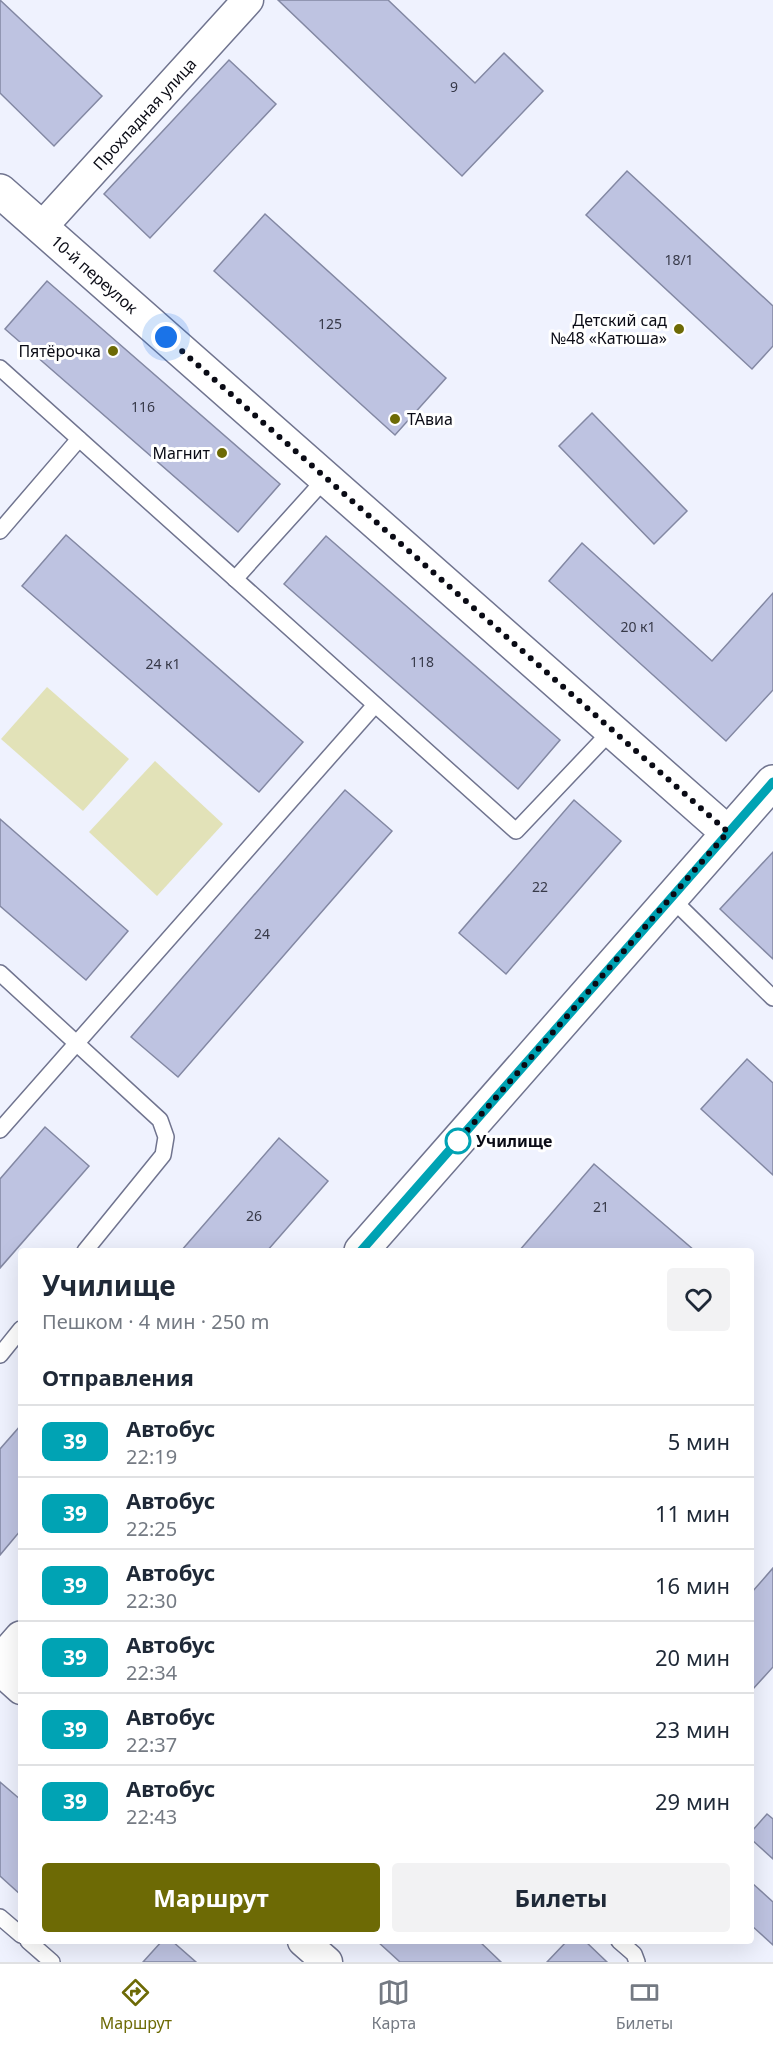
<!DOCTYPE html>
<html lang="ru">
<head>
<meta charset="utf-8">
<style>
  :root { --surface:#fff; --page:#f2f2f3; --text:#1f2937; --muted:#747a83; --line:#e0e1e3; --accent:#6d6a05 }
  body { margin:0; font-family:"Noto Sans",sans-serif; background:var(--page); color:var(--text); height:100vh; display:flex; flex-direction:column; font-size:22px; white-space:nowrap }
  * { box-sizing:border-box; margin:0 }
  p { font-size:20px; color:var(--muted) }
  .icon { flex:none; width:33px; height:33px; fill:none; stroke:currentColor; stroke-width:2; stroke-linecap:round; stroke-linejoin:round }
  .map { position:relative; flex:1; overflow:hidden }
  .panel { position:absolute; left:18px; top:1248px; width:736px; height:696px; display:flex; flex-direction:column; background:var(--surface); border-radius:6px; box-shadow:0 6px 24px #0002 }
  .panel>* { flex:none }
  .badge { padding:0 12px; border-radius:9px; font-size:21px; line-height:39px }
  .you { position:absolute; width:30px; height:30px; margin:-15px; border:4px solid #fff; border-radius:50%; background:#1a73e8; box-shadow:0 0 0 9px #1a73e833 }
  .map>.badge { position:absolute; translate:-50% -50%; box-shadow:0 0 0 3px #fff }
  h2 { padding:0 24px; font-size:22px; line-height:54px }
  .round { display:grid; place-items:center; flex:none; width:63px; height:63px; border-radius:6px; background:var(--page) }
  .overview { display:flex; align-items:center; justify-content:space-between; height:102px; padding:0 24px }
  h1 { font-size:28px; font-weight:700; line-height:45px }
  .button { display:flex; gap:12px; margin-top:auto; padding:12px 24px }
  .button a { flex:1; height:69px; border-radius:6px; background:var(--accent); color:#fff; font-size:24px; font-weight:700; line-height:69px; text-align:center }
  .button a+a { background:var(--page); color:var(--text) }
  ul { padding:0; list-style:none }
  li { display:flex; align-items:center; gap:18px; height:72px; padding:0 24px; border-top:2px solid var(--line) }
  li div { flex:1 }
  li b { display:block; font-size:22px }
  li em { font-style:normal }
  li .badge { min-width:66px; font-weight:700; text-align:center }
  .menu { display:flex; justify-content:space-around; align-items:center; height:84px; border-top:2px solid var(--line); background:var(--surface); font-size:16px; color:var(--muted) }
  .menu a { display:grid; justify-items:center; gap:3px }
  .menu .on { color:var(--accent) }
  .map>svg:first-child { display:block }
  .green { fill:#e2e2b8 }
  .building { fill:#bec3e1; stroke:#8388a3; stroke-width:1.5 }
  .lines { fill:none; stroke-linecap:round; stroke-linejoin:round }
  .service-casing { stroke:#70748f; stroke-width:18 }
  .minor-casing { stroke:#70748f; stroke-width:33 }
  .tertiary-casing { stroke:#70748f; stroke-width:36 }
  .secondary-casing { stroke:#70748f; stroke-width:36 }
  .service { stroke:#fff; stroke-width:15 }
  .minor { stroke:#fff; stroke-width:30 }
  .tertiary { stroke:#fff; stroke-width:33 }
  .secondary { stroke:#fff; stroke-width:33 }
  .line-casing { stroke:#fff; stroke-width:14 }
  .line { stroke:#00a3b4; stroke-width:9 }
  .walk { stroke:#0a0b15; stroke-width:6; stroke-dasharray:0 10.8 }
  .poi-dot { fill:#6d6a05; stroke:#fff; stroke-width:2 }
  .stop-dot { fill:#fff; stroke:#00a3b4; stroke-width:3 }
  .labels { text-anchor:middle; stroke-width:6; stroke-linejoin:round; paint-order:stroke }
  .number-label { font-size:14px; fill:#373948 }
  .street-label { font-size:16px; fill:#0a0b15; stroke:#fff }
  .poi-label { font-size:16px; fill:#0a0b15; stroke:#fff; text-anchor:end }
  .stop-label { font-size:16px; font-weight:bold; fill:#0a0b15; stroke:#fff; text-anchor:start }
</style>
</head>
<body>
<div class="map">
<svg width="773" height="1962" viewBox="0 0 773 1962">
  <rect width="100%" height="100%" fill="#eff2fe"/>
  <g class="green">
    <path d="M 47,687 L 129,759 L 83,811 L 1,739 Z"/>
    <path d="M 155,761 L 223,824 L 157,896 L 89,832 Z"/>
  </g>
  <g class="building">
    <path d="M 0,0 L 102,96 L 54,146 L 0,93 Z"/>
    <path d="M 278,0 L 388,0 L 475,83 L 504,53 L 543,91 L 462,176 Z"/>
    <path d="M 229,60 L 276,104 L 150,238 L 104,194 Z"/>
    <path d="M 627,171 L 773,306 L 773,346 L 752,369 L 586,215 Z"/>
    <path d="M 265,214 L 446,378 L 395,435 L 214,271 Z"/>
    <path d="M 47,281 L 280,484 L 238,532 L 5,329 Z"/>
    <path d="M 592,413 L 687,511 L 654,544 L 559,446 Z"/>
    <path d="M 66,535 L 303,742 L 259,792 L 22,586 Z"/>
    <path d="M 326,536 L 560,740 L 518,789 L 284,584 Z"/>
    <path d="M 582,543 L 712,661 L 773,593 L 773,690 L 726,741 L 549,581 Z"/>
    <path d="M 345,790 L 392,831 L 178,1077 L 131,1037 Z"/>
    <path d="M 574,800 L 621,841 L 506,974 L 459,933 Z"/>
    <path d="M 0,819 L 128,931 L 86,980 L 0,906 Z"/>
    <path d="M 773,852 L 773,959 L 720,909 Z"/>
    <path d="M 747,1059 L 773,1083 L 773,1175 L 701,1109 Z"/>
    <path d="M 45,1127 L 89,1166 L 0,1268 L 0,1179 Z"/>
    <path d="M 279,1138 L 328,1181 L 267,1251 L 181,1251 Z"/>
    <path d="M 594,1164 L 695,1251 L 519,1251 Z"/>
    <path d="M 21,1425 L 21,1530 L 0,1555 L 0,1449 Z"/>
    <path d="M 773,1568 L 773,1667 L 752,1690 L 752,1592 Z"/>
    <path d="M 0,1782 L 21,1800 L 21,1895 L 0,1876 Z"/>
    <path d="M 767,1814 L 773,1819 L 773,1859 L 752,1840 L 752,1831 Z"/>
    <path d="M 752,1883 L 773,1902 L 773,1945 L 752,1926 Z"/>
    <path d="M 162,1941 L 172,1941 L 196,1962 L 143,1962 Z"/>
    <path d="M 377,1941 L 479,1941 L 501,1962 L 400,1962 Z"/>
    <path d="M 567,1941 L 585,1941 L 607,1962 L 547,1962 Z"/>
  </g>
  <g class="lines">
    <defs>
      <g id="service">
        <path d="M 0,368 L 516,831 L 612,730"/>
        <path d="M 0,531 L 79,439"/>
        <path d="M 235,579 L 326,478"/>
        <path d="M 671,898 L 773,998"/>
        <path d="M 0,973 L 160,1120 L 166,1137 L 163,1155 L 85,1251"/>
        <path d="M 0,1130 L 375,705"/>
        <path d="M 0,1355 L 21,1329"/>
        <path d="M 0,1917 L 21,1935"/>
        <path d="M 28,1941 L 52,1962"/>
        <path d="M 619,1941 L 634,1954 L 637,1962"/>
      </g>
      <g id="minor">
        <path id="s1" d="M 41,228 L 248,0"/>
        <path d="M 0,1670 L 21,1689"/>
        <path d="M 303,1941 L 327,1962"/>
      </g>
      <g id="tertiary">
        <path id="s2" d="M 0,191 L 728,833"/>
      </g>
      <g id="secondary">
        <path d="M 361,1251 L 773,782"/>
        <path d="M 0,1662 L 21,1638"/>
      </g>
    </defs>
    <use href="#service" class="service-casing"/>
    <use href="#minor" class="minor-casing"/>
    <use href="#tertiary" class="tertiary-casing"/>
    <use href="#secondary" class="secondary-casing"/>
    <use href="#service" class="service"/>
    <use href="#minor" class="minor"/>
    <use href="#tertiary" class="tertiary"/>
    <use href="#secondary" class="secondary"/>
  </g>
  <g class="lines">
    <defs>
      <path id="line" d="M 361,1251 L 773,782"/>
    </defs>
    <use href="#line" class="line-casing"/>
    <use href="#line" class="line"/>
    <path class="walk" d="M 166,337 L 728,832 L 458,1141"/>
  </g>
  <g class="poi-dot">
    <circle cx="679" cy="329" r="6"/>
    <circle cx="113" cy="351" r="6"/>
    <circle cx="395" cy="419" r="6"/>
    <circle cx="222" cy="453" r="6"/>
  </g>
  <circle class="stop-dot" cx="458" cy="1141" r="12"/>
  <g class="labels">
    <g class="number-label">
      <text x="454" y="92">9</text>
      <text x="679" y="265">18/1</text>
      <text x="330" y="329">125</text>
      <text x="143" y="412">116</text>
      <text x="638" y="632">20 к1</text>
      <text x="422" y="667">118</text>
      <text x="163" y="669">24 к1</text>
      <text x="540" y="892">22</text>
      <text x="262" y="939">24</text>
      <text x="601" y="1212">21</text>
      <text x="254" y="1221">26</text>
    </g>
    <g class="street-label">
      <text dy="6" stroke="none"><textPath href="#s1" startOffset="154">Прохладная улица</textPath></text>
      <text dy="6" stroke="none"><textPath href="#s2" startOffset="126">10-й переулок</textPath></text>
    </g>
    <g class="poi-label">
      <text x="667" y="326">Детский сад<tspan x="667" dy="18">№48 «Катюша»</tspan></text>
      <text x="101" y="357">Пятёрочка</text>
      <text x="407" y="425" text-anchor="start">ТАвиа</text>
      <text x="210" y="459">Магнит</text>
    </g>
    <g class="stop-label">
      <text x="476" y="1147">Училище</text>
    </g>
  </g>
</svg>
<div class="you" style="left:166px;top:337px"></div>
<section class="panel">
<div class="overview"><div><h1>Училище</h1><p>Пешком · 4 мин · 250 m</p></div><a class="round"><svg class="icon" aria-label="heart" viewBox="0 0 24 24"><path d="M12 20l-8-8c-3-5 5-10 8-4 3-6 11-1 8 4z"/></svg></a></div>
<h2>Отправления</h2>
<ul>
<li><span class="badge" style="background:#00a3b4;color:#fff">39</span><div><b>Автобус</b><p>22:19</p></div><em>5 мин</em></li>
<li><span class="badge" style="background:#00a3b4;color:#fff">39</span><div><b>Автобус</b><p>22:25</p></div><em>11 мин</em></li>
<li><span class="badge" style="background:#00a3b4;color:#fff">39</span><div><b>Автобус</b><p>22:30</p></div><em>16 мин</em></li>
<li><span class="badge" style="background:#00a3b4;color:#fff">39</span><div><b>Автобус</b><p>22:34</p></div><em>20 мин</em></li>
<li><span class="badge" style="background:#00a3b4;color:#fff">39</span><div><b>Автобус</b><p>22:37</p></div><em>23 мин</em></li>
<li><span class="badge" style="background:#00a3b4;color:#fff">39</span><div><b>Автобус</b><p>22:43</p></div><em>29 мин</em></li>
</ul>
<div class="button"><a>Маршрут</a><a>Билеты</a></div>
</section>
</div>
<nav class="menu">
<a class="on"><svg class="icon" aria-label="directions" viewBox="0 0 24 24"><path d="M12 3l9 9-9 9-9-9zM9 14v-3h6M13 9l2 2-2 2"/></svg>Маршрут</a>
<a><svg class="icon" aria-label="map" viewBox="0 0 24 24"><path d="M3 6l6-2 6 2 6-2v14l-6 2-6-2-6 2zM9 4v14M15 6v14"/></svg>Карта</a>
<a><svg class="icon" aria-label="tickets" viewBox="0 0 24 24"><path d="M3 7h18v10H3zM15 7v10"/></svg>Билеты</a>
</nav>
</body>
</html>
